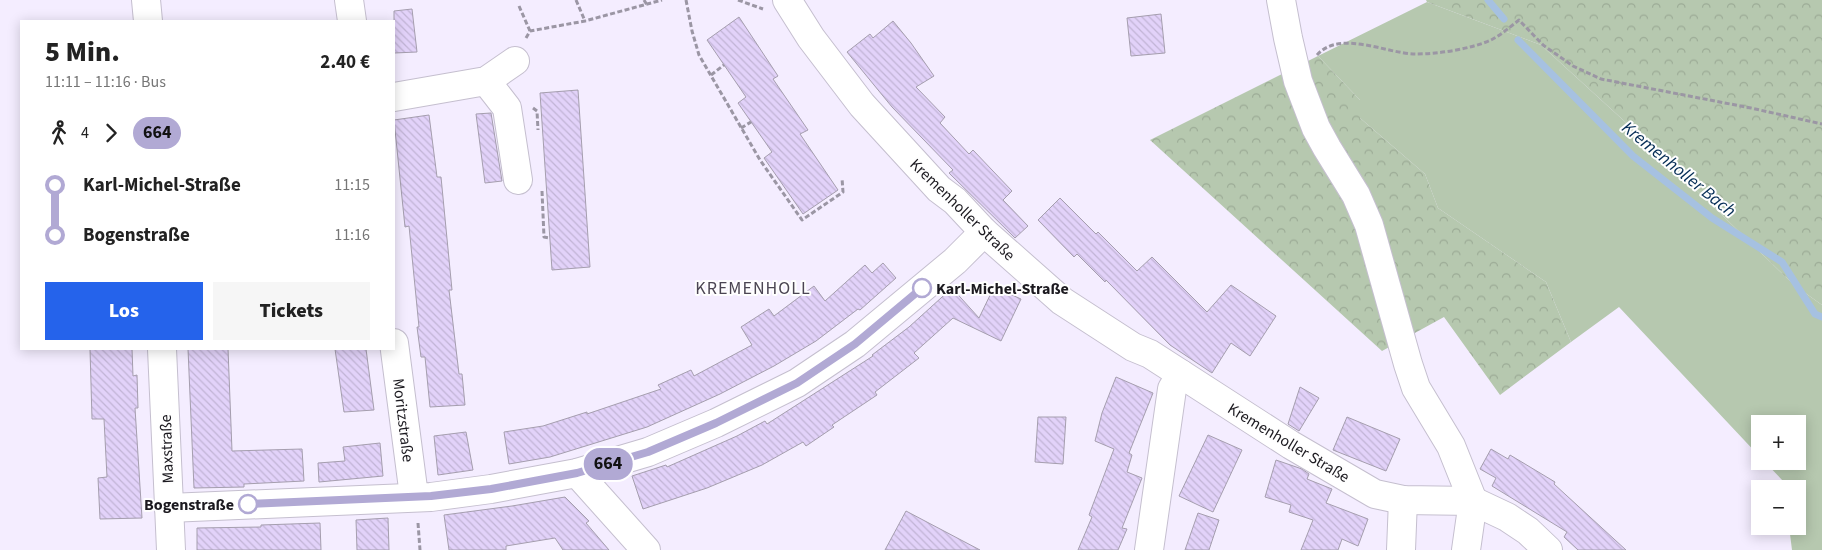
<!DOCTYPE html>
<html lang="de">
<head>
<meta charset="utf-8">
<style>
  :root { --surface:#fff; --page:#f6f6f6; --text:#222; --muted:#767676; --accent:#2563eb }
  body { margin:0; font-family:"Source Sans 3",sans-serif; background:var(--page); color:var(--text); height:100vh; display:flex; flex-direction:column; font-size:19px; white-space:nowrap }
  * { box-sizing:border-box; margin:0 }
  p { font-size:16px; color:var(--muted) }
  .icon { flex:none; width:28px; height:28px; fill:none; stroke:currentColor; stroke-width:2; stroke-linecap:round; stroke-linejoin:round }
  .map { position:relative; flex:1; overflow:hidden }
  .side { position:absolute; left:20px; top:20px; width:375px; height:330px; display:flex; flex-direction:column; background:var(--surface); border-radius:0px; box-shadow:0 2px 12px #0003 }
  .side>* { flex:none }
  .badge { padding:0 10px; border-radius:16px; font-size:18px; line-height:32px }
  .buttons { position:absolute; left:1751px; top:415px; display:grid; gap:10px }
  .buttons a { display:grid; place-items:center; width:55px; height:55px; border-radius:0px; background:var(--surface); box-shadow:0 2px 12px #0003; font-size:25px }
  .map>.badge { position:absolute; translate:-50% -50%; box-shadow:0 0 0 2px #fff }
  .legs { display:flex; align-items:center; gap:8px; height:55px; padding:0 25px; font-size:16px }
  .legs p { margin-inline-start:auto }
  .overview { display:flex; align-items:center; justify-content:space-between; height:85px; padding:0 25px }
  h1 { font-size:28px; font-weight:800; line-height:38px }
  .button { display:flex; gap:10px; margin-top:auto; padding:10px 25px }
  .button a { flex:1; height:58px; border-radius:0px; background:var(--accent); color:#fff; font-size:20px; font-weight:800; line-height:58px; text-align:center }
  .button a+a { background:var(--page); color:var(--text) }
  ul { padding:0 25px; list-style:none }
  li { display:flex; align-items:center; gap:18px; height:50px; font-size:19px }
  li i { display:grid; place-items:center; width:8px; height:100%; margin:0 6px; background:currentColor }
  li i::after { content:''; width:12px; height:12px; margin:-6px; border:4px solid; border-radius:50%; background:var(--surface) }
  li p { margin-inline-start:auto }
  li:first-child i { background:linear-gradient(#0000 50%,currentColor 0) }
  li:last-child i { background:linear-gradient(currentColor 50%,#0000 0) }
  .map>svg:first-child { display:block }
  .grass { fill:#b6c8af }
  .forest { fill:url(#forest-crowns) }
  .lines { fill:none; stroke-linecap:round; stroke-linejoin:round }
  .stream { stroke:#a6c1e1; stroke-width:7 }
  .building { fill:url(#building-back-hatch); stroke:#a59eae }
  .minor-casing { stroke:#c5bfcf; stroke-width:30 }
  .path { stroke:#9b96a4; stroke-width:3; stroke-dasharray:5 2.5; stroke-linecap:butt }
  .minor { stroke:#fff; stroke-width:28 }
  .line-1-casing { stroke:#fff; stroke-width:11 }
  .line-1 { stroke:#b1a9d4; stroke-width:8 }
  .stop-1-dot { fill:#fff; stroke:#b1a9d4; stroke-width:2.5 }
  .labels { text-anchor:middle; stroke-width:4; stroke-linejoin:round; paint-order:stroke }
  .street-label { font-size:16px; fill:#1b191f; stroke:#fefefe }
  .stop-label { font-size:16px; font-weight:bold; fill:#1b191f; stroke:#fefefe; text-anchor:start }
  .water-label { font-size:18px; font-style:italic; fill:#042c55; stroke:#fefefe }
  .neighbourhood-label { font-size:18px; letter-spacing:1px; fill:#4b4553; stroke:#fefefe }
</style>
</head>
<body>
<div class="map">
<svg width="1822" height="550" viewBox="0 0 1822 550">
  <defs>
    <pattern id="forest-crowns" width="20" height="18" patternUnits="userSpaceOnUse" patternTransform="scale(1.25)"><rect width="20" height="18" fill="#b6c8af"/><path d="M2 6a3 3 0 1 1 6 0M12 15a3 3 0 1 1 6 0" fill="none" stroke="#9cab96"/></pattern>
    <pattern id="building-back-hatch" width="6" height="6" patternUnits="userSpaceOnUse" patternTransform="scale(1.25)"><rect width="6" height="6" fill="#e2d2f9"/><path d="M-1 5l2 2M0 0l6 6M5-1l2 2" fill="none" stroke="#c1b4d5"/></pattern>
  </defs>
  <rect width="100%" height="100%" fill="#f4edff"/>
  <path class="grass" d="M 1427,2 L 1541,45 L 1645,140 L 1794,285 L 1822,305 L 1822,550 L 1792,550 L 1789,526 L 1798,526 L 1798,489 L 1784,489 L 1783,481 L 1764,461 L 1798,461 L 1798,424 L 1760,424 L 1760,457 L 1619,307 L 1571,342 L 1546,282 L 1438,208 L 1425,174 L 1360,118 L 1360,100 L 1318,56 Z"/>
  <g class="forest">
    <path d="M 1426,0 L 1822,0 L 1822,305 L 1794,285 L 1645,140 L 1541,45 L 1427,2 Z"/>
    <path d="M 1318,56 L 1360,100 L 1360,118 L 1425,174 L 1438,208 L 1546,282 L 1571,342 L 1500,395 L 1444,317 L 1382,351 L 1150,140 Z"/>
  </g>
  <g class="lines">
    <g class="stream">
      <path d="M 1488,0 L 1504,19"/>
      <path d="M 1518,40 L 1633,156 L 1712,218 L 1782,262 L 1815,314 L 1822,317"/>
    </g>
  </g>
  <g class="building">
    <path d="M 412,9 L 417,52 L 394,53 L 394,11 Z"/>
    <path d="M 1161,14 L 1165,53 L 1131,56 L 1127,18 Z"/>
    <path d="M 739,17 L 778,76 L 773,79 L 808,130 L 800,134 L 838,190 L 803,214 L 764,158 L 772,152 L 738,103 L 746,97 L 707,40 Z"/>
    <path d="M 893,21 L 911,43 L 934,76 L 916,87 L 945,117 L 940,123 L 969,154 L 973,150 L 1012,191 L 1003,200 L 1028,226 L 1015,238 L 949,173 L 953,170 L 892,107 L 847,52 L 870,34 L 873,38 Z"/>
    <path d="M 578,90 L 590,267 L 552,270 L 540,93 Z"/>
    <path d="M 491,113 L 502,181 L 485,183 L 476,114 Z"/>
    <path d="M 429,115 L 437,177 L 441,177 L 452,290 L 449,290 L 459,374 L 462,374 L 465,405 L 430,407 L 425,357 L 421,357 L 417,327 L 419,327 L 409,226 L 405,227 L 394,120 Z"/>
    <path d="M 1060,198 L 1096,234 L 1098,232 L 1137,271 L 1152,257 L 1207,312 L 1231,285 L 1276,316 L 1250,356 L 1231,343 L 1212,373 L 1170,345 L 1106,280 L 1105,282 L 1077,254 L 1074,257 L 1038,220 Z"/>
    <path d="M 883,263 L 896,278 L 860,310 L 858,309 L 816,341 L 774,366 L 720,394 L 647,427 L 550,457 L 509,464 L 504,432 L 543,426 L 587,412 L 587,414 L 661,389 L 658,385 L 691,370 L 694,376 L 752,345 L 741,327 L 769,309 L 774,316 L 814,286 L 825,301 L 865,265 L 872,273 Z"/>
    <path d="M 994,287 L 1021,299 L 1001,341 L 953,318 L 914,353 L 919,358 L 875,392 L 877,395 L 832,425 L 834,427 L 806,446 L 803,442 L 762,465 L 707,488 L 643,509 L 632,476 L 666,465 L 667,467 L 737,436 L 765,421 L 767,424 L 873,356 L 872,355 L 909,327 L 952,288 L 979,318 Z"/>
    <path d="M 90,349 L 132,349 L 133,376 L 137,375 L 138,408 L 135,408 L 142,518 L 100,519 L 98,478 L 107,477 L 104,419 L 92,419 Z"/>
    <path d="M 188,349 L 228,349 L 232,451 L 302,449 L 304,481 L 244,484 L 244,487 L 194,488 Z"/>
    <path d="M 335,349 L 366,349 L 374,410 L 344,412 Z"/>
    <path d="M 1116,377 L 1153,393 L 1129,453 L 1132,455 L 1127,472 L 1142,478 L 1122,528 L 1127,529 L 1118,550 L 1078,550 L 1092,517 L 1089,515 L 1114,449 L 1095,441 L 1102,413 Z"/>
    <path d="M 1300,387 L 1319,398 L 1299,431 L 1288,424 Z"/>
    <path d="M 1038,417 L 1066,417 L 1063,464 L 1035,462 Z"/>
    <path d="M 1347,417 L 1400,439 L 1386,471 L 1333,450 Z"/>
    <path d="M 466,432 L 473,470 L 438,475 L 434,436 Z"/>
    <path d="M 1208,435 L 1242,450 L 1213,512 L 1179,496 Z"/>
    <path d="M 380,443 L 383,476 L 319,482 L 318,463 L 345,461 L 343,447 Z"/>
    <path d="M 1491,449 L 1508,459 L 1510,455 L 1555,482 L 1554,484 L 1626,550 L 1578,550 L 1564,537 L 1567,532 L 1492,486 L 1496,478 L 1480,469 Z"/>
    <path d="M 1276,460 L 1302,469 L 1309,474 L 1307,479 L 1332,489 L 1326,503 L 1368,519 L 1358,546 L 1342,539 L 1338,550 L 1301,550 L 1313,520 L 1289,512 L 1291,505 L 1265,497 Z"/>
    <path d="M 565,497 L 589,521 L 586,523 L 609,550 L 563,550 L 555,538 L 506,546 L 506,550 L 449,550 L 444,515 L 512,506 Z"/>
    <path d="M 906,511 L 980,550 L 885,550 Z"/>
    <path d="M 1198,513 L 1219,520 L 1209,550 L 1185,550 Z"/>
    <path d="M 388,518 L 389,550 L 357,550 L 356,520 Z"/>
    <path d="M 320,523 L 321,550 L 197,550 L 197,528 L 261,527 L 261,525 Z"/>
  </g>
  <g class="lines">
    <defs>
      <g id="minor">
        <path d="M 146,0 L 148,21"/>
        <path d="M 349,0 L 352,21"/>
        <path d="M 787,0 L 811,38 L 862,105 L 939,189 L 955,201 L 984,232 L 1062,301 L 1133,347 L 1150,354 L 1291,445 L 1375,494 L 1403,500 L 1473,501 L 1507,517 L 1528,531 L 1548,550"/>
        <path d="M 1281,0 L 1288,38 L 1298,81 L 1316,128 L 1327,148 L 1356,195 L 1369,225 L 1408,364 L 1416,388 L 1451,446 L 1473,501 L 1466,550"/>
        <path d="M 486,81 L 507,108 L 518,180"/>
        <path d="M 394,97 L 486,81 L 515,61"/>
        <path d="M 394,343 L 414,496"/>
        <path d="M 162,349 L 171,550"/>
        <path d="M 577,473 L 646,550"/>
        <path d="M 169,508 L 431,497 L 491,489 L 577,473 L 648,452 L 716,423 L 797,383 L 855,344 L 955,261 L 984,232"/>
        <path d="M 1149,550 L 1172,389 L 1181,374"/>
        <path d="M 1401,550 L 1403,500"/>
      </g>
    </defs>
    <use href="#minor" class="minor-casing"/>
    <g class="path">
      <path d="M 576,0 L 585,21"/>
      <path d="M 644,0 L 647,5"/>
      <path d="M 686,0 L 692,31 L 699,55 L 760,160 L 802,220 L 843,192 L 842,178"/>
      <path d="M 738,0 L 763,9"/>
      <path d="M 519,6 L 530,31"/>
      <path d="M 526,38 L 530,31 L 585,21 L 662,0"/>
      <path d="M 1317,55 C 1340,29 1387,54 1416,54 C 1438,54 1471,49 1491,40 C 1501,35 1510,27 1519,20 L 1543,45 L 1573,66 L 1601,79 L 1751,108 L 1822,124"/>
      <path d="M 711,75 L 724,65"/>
      <path d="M 533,108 L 537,111 L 538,130"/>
      <path d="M 741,128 L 751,122"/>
      <path d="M 542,191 L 544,237 L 550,238"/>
      <path d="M 418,523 L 420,550"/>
    </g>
    <use href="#minor" class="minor"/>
  </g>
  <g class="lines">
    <defs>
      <path id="line-1" d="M 248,504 L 431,496 L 491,489 L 577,473 L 648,452 L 716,423 L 797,383 L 855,344 L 922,288"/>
    </defs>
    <use href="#line-1" class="line-1-casing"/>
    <use href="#line-1" class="line-1"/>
  </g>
  <g class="stop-1-dot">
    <circle cx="922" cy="288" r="9"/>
    <circle cx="248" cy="504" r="9"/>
  </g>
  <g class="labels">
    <g class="street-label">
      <text transform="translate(963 209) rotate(44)" y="6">Kremenholler Straße</text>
      <text transform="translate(404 420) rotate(83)" y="6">Moritzstraße</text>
      <text transform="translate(1289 442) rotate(31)" y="6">Kremenholler Straße</text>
      <text transform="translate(166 449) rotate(-92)" y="6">Maxstraße</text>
    </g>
    <g class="stop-label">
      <text x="936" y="294">Karl-Michel-Straße</text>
      <text x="234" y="510" text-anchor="end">Bogenstraße</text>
    </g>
    <g class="water-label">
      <text transform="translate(1679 169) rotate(39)" y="6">Kremenholler Bach</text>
    </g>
    <g class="neighbourhood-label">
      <text x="753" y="294">KREMENHOLL</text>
    </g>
  </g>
</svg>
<div class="buttons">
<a>+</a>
<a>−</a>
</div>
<b class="badge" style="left:608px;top:464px;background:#b1a9d4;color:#111">664</b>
<section class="side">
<div class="overview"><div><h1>5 Min.</h1><p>11:11 – 11:16 · Bus</p></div><b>2.40 €</b></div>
<div class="legs"><svg class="icon" aria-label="walk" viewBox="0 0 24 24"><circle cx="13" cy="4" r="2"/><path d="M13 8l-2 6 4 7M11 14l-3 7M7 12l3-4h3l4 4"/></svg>4<svg class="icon" aria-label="forward" viewBox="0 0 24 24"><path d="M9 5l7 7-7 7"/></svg><b class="badge" style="background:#b1a9d4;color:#111">664</b></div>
<ul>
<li><i style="color:#b1a9d4"></i><b>Karl-Michel-Straße</b><p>11:15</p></li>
<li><i style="color:#b1a9d4"></i><b>Bogenstraße</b><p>11:16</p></li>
</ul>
<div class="button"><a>Los</a><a>Tickets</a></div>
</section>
</div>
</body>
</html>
